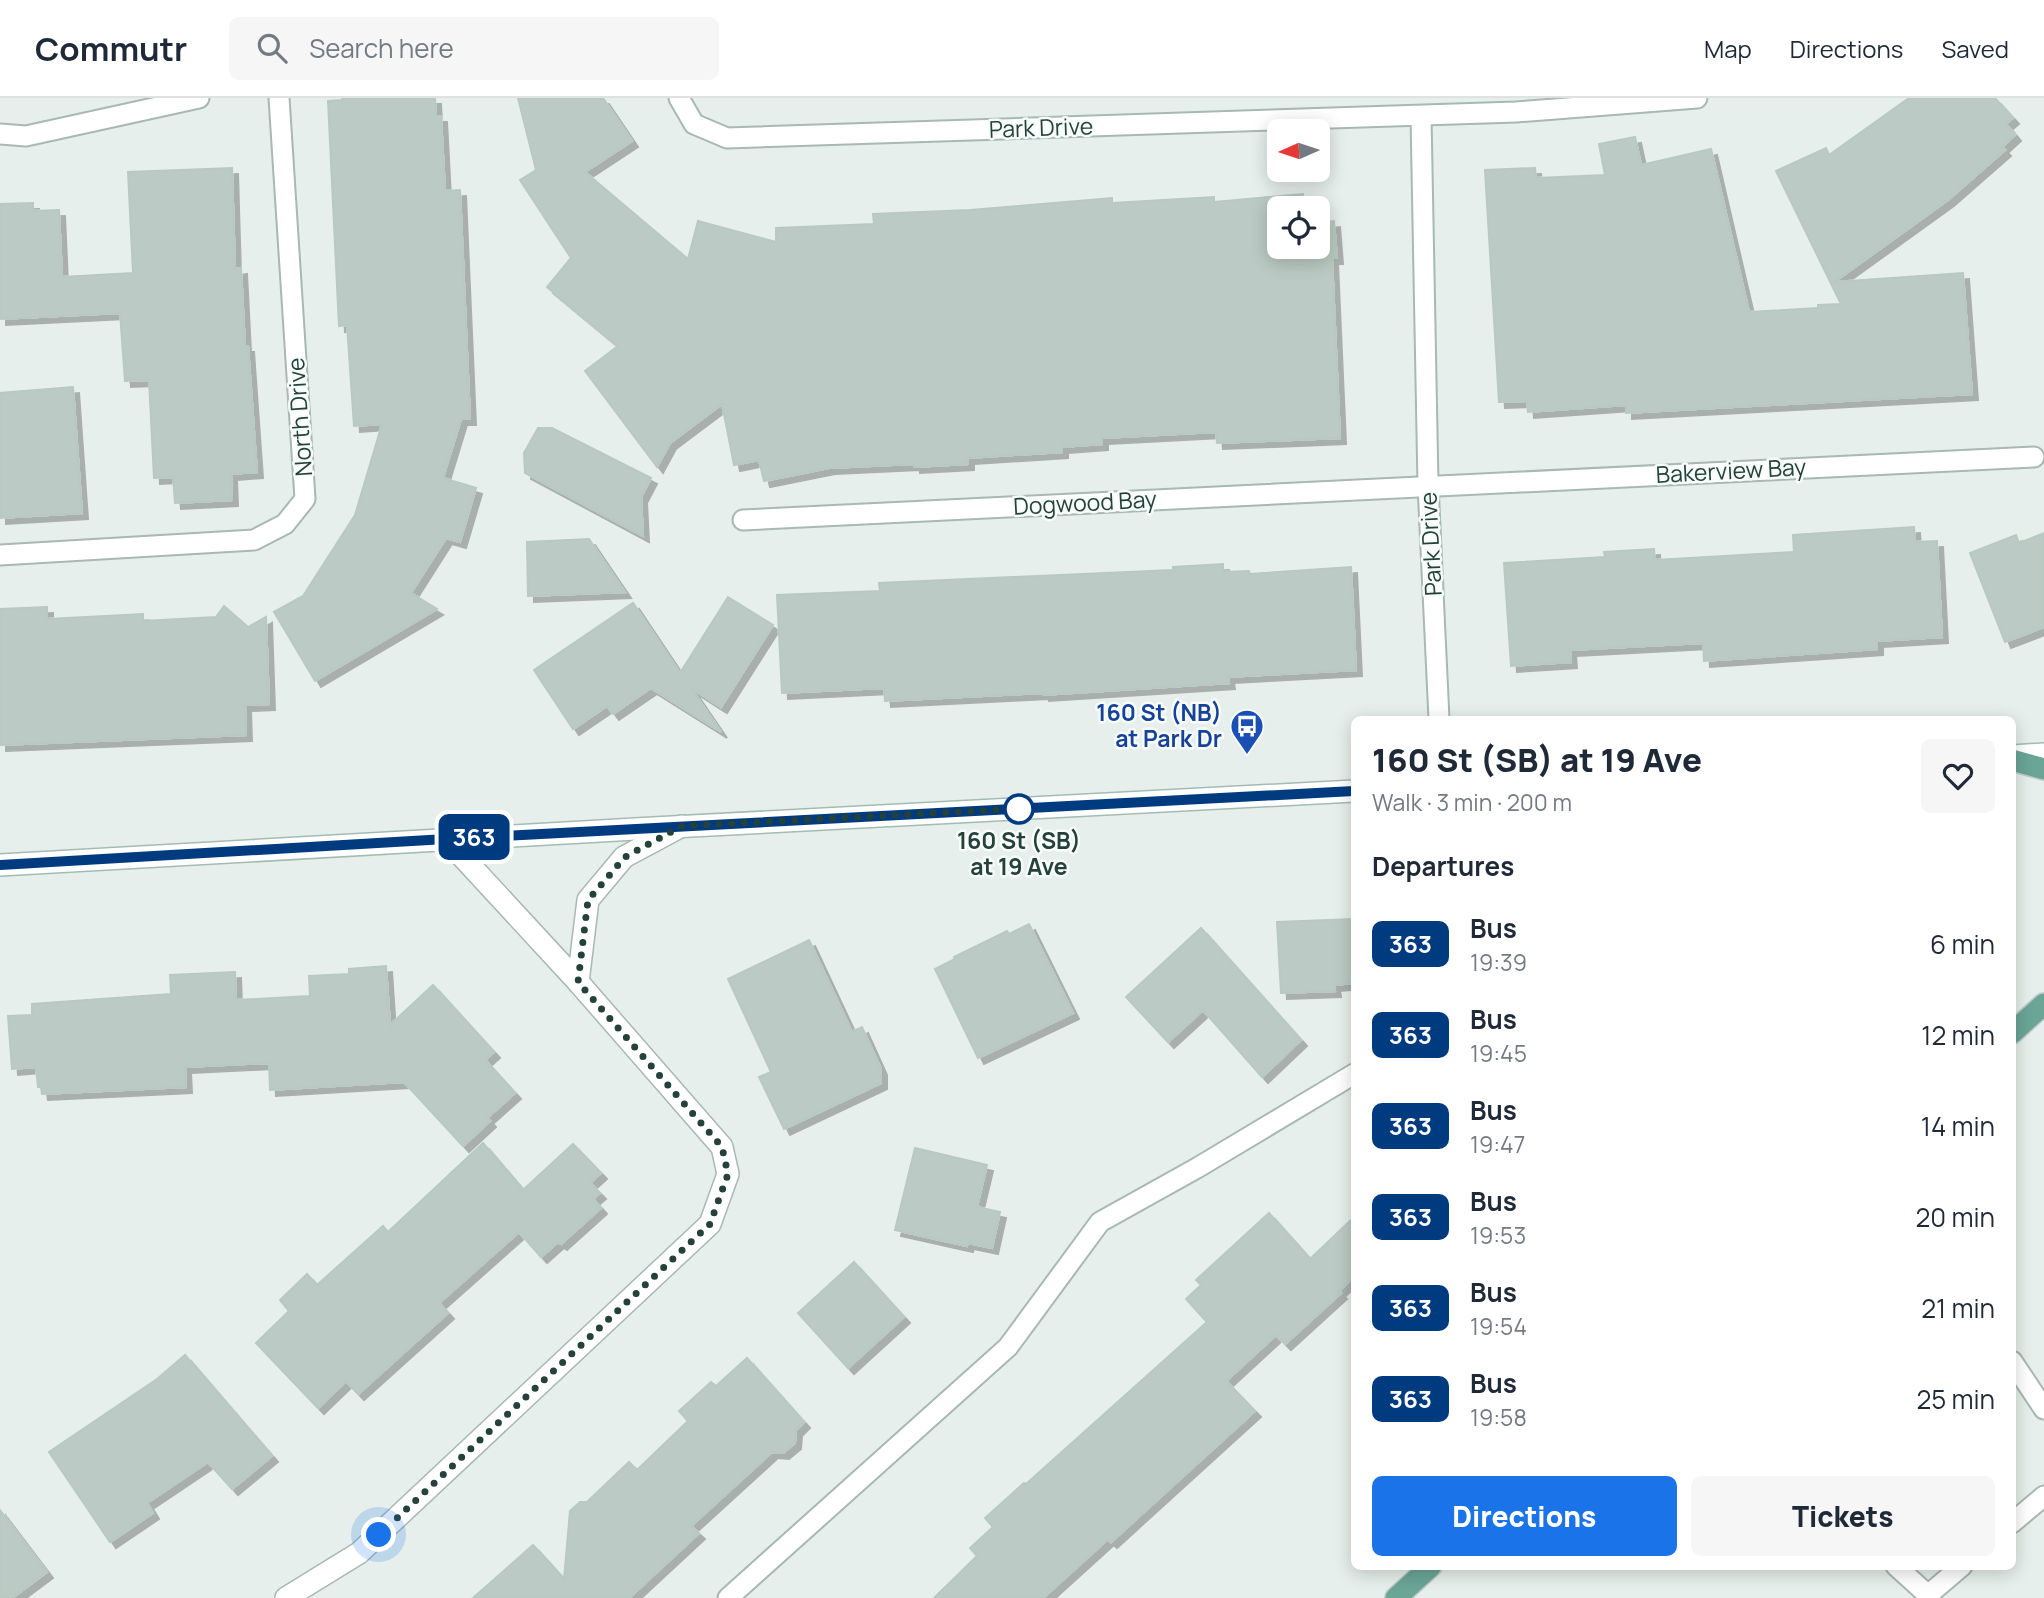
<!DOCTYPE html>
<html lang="en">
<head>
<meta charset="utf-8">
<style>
  :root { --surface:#fff; --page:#f6f6f7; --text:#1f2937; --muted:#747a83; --line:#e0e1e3; --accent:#1a73e8 }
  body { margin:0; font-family:Manrope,sans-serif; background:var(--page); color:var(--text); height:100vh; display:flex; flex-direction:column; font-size:26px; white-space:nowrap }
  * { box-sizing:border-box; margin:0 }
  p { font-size:23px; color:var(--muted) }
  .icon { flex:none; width:38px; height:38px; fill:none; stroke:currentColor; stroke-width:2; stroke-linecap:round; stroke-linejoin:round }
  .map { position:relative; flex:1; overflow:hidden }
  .drawer { position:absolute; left:1351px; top:618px; width:665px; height:854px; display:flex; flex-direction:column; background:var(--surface); border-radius:10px; box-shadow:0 4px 18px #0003 }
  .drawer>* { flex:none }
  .badge { padding:0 14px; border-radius:10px; font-size:24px; line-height:46px }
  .needle { width:46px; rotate:267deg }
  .controls { position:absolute; left:1267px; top:21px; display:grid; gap:14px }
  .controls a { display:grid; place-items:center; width:63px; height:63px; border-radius:10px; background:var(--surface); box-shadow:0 4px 18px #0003; font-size:35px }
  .you { position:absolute; width:35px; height:35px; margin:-18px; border:5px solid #fff; border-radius:50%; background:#1a73e8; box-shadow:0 0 0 10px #1a73e833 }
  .map>.badge { position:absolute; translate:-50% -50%; box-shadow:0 0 0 4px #fff }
  h2 { padding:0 21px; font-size:26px; line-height:63px }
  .round { display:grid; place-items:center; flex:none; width:74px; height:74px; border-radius:10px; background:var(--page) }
  .headline { display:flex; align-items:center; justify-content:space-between; height:119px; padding:0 21px }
  h1 { font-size:33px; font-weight:800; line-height:52px }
  .button { display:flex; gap:14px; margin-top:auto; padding:14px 21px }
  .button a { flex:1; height:80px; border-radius:10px; background:var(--accent); color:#fff; font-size:28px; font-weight:800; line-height:80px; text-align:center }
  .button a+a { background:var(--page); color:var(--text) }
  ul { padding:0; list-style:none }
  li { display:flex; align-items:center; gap:21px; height:91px; padding:0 21px }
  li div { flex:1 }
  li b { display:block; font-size:26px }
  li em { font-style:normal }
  li .badge { min-width:77px; font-weight:700; text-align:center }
  header { display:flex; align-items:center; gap:42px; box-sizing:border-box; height:98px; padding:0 35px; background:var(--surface); border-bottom:2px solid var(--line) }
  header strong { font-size:33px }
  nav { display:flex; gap:38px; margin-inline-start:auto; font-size:24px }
  .search { width:490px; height:63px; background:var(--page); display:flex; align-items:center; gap:18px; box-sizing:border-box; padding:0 24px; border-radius:10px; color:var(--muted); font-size:26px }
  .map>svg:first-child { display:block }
  .building { fill:#bbcac4; stroke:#b8c9c2; stroke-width:2; filter:url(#shadow) }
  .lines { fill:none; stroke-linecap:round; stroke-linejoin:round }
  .lane-casing { stroke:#a8b8b2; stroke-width:23 }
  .street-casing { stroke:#a8b8b2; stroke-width:24 }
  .secondary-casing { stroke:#a4bbb3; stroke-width:24 }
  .primary-casing { stroke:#c2cac8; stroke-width:24 }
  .lane { stroke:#fff; stroke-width:19 }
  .street { stroke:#fff; stroke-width:21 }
  .secondary { stroke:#fff; stroke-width:21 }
  .primary { stroke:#6aa596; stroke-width:21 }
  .line-casing { stroke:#fff; stroke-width:16 }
  .line { stroke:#003b80; stroke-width:10 }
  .walk { stroke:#24423a; stroke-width:7; stroke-dasharray:0 12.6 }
  .stop-dot { fill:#fff; stroke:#003b80; stroke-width:3.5 }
  .labels { text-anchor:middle; stroke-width:5; stroke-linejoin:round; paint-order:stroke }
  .street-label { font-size:23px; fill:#24423a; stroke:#f7fbf9 }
  .transit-label { font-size:23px; font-weight:bold; fill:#164399; stroke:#f7fbf9; text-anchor:end }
  .stop-label { font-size:23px; font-weight:bold; fill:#24423a; stroke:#f7fbf9 }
</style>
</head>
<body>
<header>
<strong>Commutr</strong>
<div class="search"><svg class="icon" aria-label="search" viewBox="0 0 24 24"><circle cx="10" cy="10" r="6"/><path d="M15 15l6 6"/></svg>Search here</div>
<nav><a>Map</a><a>Directions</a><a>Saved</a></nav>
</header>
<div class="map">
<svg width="2044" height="1500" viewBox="0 0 2044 1500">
  <defs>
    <filter id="shadow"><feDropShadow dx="6" dy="6" stdDeviation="0" flood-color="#0004"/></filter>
  </defs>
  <rect width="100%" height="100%" fill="#e6efeb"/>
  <g class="building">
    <path d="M 342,0 L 435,0 L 436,18 L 441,18 L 445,93 L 460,92 L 470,321 L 461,321 L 443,380 L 476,390 L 460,444 L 446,440 L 411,495 L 437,511 L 315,583 L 274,514 L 303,498 L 355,417 L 382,326 L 354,328 L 347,227 L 339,228 L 328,3 L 343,2 Z"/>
    <path d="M 518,0 L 603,0 L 632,43 L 585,74 L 688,161 L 698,123 L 776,144 L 776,130 L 874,126 L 873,116 L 970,112 L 1112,100 L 1112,105 L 1214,99 L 1214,104 L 1303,96 L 1304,104 L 1308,104 L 1309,110 L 1279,110 L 1279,149 L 1318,149 L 1318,125 L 1334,123 L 1337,160 L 1332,160 L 1340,340 L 1217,345 L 1216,334 L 1102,340 L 1102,346 L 1062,349 L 1062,354 L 968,360 L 968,366 L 914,369 L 914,366 L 829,370 L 764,383 L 759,362 L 734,367 L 722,306 L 670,345 L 657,369 L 585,273 L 618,248 L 547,189 L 571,160 L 520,82 L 536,72 Z"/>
    <path d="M 1909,0 L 1995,0 L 2013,20 L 2006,26 L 2015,37 L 2002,49 L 2005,52 L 1948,102 L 1834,184 L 1963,175 L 1972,296 L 1626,315 L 1626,307 L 1528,314 L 1527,303 L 1499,304 L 1485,72 L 1535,70 L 1536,80 L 1605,77 L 1599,46 L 1635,39 L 1641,67 L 1711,51 L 1749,214 L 1818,210 L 1818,207 L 1841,206 L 1776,73 L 1826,50 L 1829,57 Z"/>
    <path d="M 232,70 L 235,171 L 241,170 L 245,248 L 248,248 L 257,374 L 231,376 L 232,402 L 175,405 L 173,379 L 154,380 L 149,282 L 125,283 L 120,215 L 0,221 L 0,106 L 33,105 L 33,113 L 59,112 L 62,179 L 133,175 L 128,74 Z"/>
    <path d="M 73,289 L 82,415 L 0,420 L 0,295 Z"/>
    <path d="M 538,330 L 552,330 L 651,380 L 641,399 L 643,438 L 525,375 L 524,355 Z"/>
    <path d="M 1914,429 L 1915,444 L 1937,443 L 1942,539 L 1877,543 L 1877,551 L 1704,563 L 1703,545 L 1570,552 L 1571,564 L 1511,568 L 1504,465 L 1605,459 L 1604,454 L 1654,451 L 1655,462 L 1794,454 L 1793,437 Z"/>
    <path d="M 2044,435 L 2044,529 L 2005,544 L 1970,455 L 2016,437 L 2019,445 Z"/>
    <path d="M 589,441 L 625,494 L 528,498 L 527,444 Z"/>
    <path d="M 1223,466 L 1223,474 L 1249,473 L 1250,476 L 1351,469 L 1356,572 L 1228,579 L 1229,585 L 1043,597 L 1043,595 L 885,603 L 884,590 L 782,595 L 777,497 L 880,493 L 879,485 L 1173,472 L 1173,469 Z"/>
    <path d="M 728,499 L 773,527 L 721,609 L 691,590 L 721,634 L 651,590 L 613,616 L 607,608 L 573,631 L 534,572 L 633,505 L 680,575 Z"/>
    <path d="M 224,508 L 248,529 L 266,519 L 269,606 L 245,607 L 246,637 L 0,647 L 0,511 L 47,509 L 47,521 L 143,516 L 143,523 L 216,519 Z"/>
    <path d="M 1354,821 L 1354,885 L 1334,887 L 1335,893 L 1281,895 L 1277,824 Z"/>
    <path d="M 1029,826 L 1073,915 L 978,960 L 935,871 L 955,861 L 954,859 L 1007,833 L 1009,836 Z"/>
    <path d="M 1201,830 L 1301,942 L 1262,979 L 1203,912 L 1168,944 L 1126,899 Z"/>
    <path d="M 809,842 L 852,934 L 862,929 L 881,971 L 881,985 L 784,1031 L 759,979 L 771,974 L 728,881 Z"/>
    <path d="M 386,868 L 390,927 L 433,887 L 494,954 L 485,962 L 515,995 L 487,1020 L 490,1023 L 463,1048 L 404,984 L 270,992 L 269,965 L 185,969 L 186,989 L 42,996 L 41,989 L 38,989 L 36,969 L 12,971 L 8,918 L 32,917 L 32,906 L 171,896 L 170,877 L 235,874 L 236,902 L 310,898 L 309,878 L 349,876 L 349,871 Z"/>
    <path d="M 483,1045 L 523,1092 L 573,1046 L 601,1075 L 590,1085 L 600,1095 L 593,1101 L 601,1110 L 561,1146 L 558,1144 L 541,1159 L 519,1134 L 439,1205 L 448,1215 L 358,1296 L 346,1283 L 318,1310 L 256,1245 L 289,1213 L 280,1202 L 307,1176 L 317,1187 L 383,1128 L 388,1134 Z"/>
    <path d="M 915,1050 L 987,1067 L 977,1109 L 1000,1114 L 992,1150 L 968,1145 L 967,1148 L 895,1132 Z"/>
    <path d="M 1269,1115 L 1310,1161 L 1354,1119 L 1354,1178 L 1339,1193 L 1341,1195 L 1285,1246 L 1276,1237 L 1226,1283 L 1255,1313 L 1111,1444 L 1108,1441 L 1043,1500 L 934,1500 L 977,1458 L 970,1450 L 993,1429 L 985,1420 L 1024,1385 L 1026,1386 L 1207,1224 L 1186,1201 L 1201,1187 L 1196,1182 Z"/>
    <path d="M 854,1164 L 904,1219 L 848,1270 L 798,1215 Z"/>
    <path d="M 185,1257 L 272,1358 L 232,1391 L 208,1364 L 147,1405 L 153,1415 L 110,1444 L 49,1354 L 157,1281 Z"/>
    <path d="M 747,1260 L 804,1324 L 796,1332 L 795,1345 L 783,1355 L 772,1354 L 691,1428 L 699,1435 L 629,1500 L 473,1500 L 533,1447 L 564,1481 L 570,1413 L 580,1404 L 587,1404 L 629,1364 L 637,1372 L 688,1323 L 679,1313 L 711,1284 L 716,1288 Z"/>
    <path d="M 0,1412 L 47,1474 L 12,1500 L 0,1500 Z"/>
  </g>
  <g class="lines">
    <defs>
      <g id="lane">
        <path d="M 679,0 L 694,26 L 727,40 L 1516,14 L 1697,0"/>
        <path d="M 1421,18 L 1428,387 L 1439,621"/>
        <path d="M 0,36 L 26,38 L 199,0"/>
        <path d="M 743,422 L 2034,359"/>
        <path d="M 0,457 L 254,442 L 285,426 L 305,401 L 279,0"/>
        <path d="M 2012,1263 L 2044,1311"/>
        <path d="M 2012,1425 L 2044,1398"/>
        <path d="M 1896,1468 L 1928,1497 L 1962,1468"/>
        <path d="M 728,1500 L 1008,1249 L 1100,1124 L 1197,1070 L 1354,976"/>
      </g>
      <g id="street">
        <path d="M 578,884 L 588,802 L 624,759 L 682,728"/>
        <path d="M 286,1500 L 359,1455 L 710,1126 L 728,1076 L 722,1049 L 578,884 L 446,741"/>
      </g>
      <g id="secondary">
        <path d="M 2012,658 L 2044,656"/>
        <path d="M 0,767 L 653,730 L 1354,693"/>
      </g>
      <g id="primary">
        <path d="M 2012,662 L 2044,671"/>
        <path d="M 2012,935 L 2044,906"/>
        <path d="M 1396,1500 L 1431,1468"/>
      </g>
    </defs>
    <use href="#lane" class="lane-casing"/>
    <use href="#street" class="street-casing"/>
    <use href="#secondary" class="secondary-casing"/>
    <use href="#primary" class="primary-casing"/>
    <use href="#lane" class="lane"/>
    <use href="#street" class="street"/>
    <use href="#secondary" class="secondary"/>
    <use href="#primary" class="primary"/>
  </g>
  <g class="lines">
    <defs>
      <path id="line" d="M 0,767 L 446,741 L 1354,693"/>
    </defs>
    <use href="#line" class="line-casing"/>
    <use href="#line" class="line"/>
    <path class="walk" d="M 379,1437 L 710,1126 L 728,1076 L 722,1049 L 578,884 L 588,802 L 625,759 L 682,728 L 1032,710 L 1019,711"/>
  </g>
  <defs>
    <symbol id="bus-pin" viewBox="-11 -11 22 30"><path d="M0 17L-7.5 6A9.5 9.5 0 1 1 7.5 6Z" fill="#1a4fb4" stroke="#f7fbf9"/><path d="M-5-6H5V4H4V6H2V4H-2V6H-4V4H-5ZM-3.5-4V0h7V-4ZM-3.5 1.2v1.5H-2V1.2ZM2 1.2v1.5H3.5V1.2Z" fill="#fff"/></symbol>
  </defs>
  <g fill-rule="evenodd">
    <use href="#bus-pin" x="1228" y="609" width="38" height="52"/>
  </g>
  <circle class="stop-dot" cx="1019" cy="711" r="14"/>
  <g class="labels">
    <g class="street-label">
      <text transform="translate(1041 30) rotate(-2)" y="8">Park Drive</text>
      <text transform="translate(300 319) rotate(-94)" y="8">North Drive</text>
      <text transform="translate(1731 373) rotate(-3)" y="8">Bakerview Bay</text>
      <text transform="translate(1085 405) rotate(-3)" y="8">Dogwood Bay</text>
      <text transform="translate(1431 446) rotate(-93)" y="8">Park Drive</text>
    </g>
    <g class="transit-label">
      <text x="1222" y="623">160 St (NB)<tspan x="1222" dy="26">at Park Dr</tspan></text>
    </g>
    <g class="stop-label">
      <text x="1019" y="751">160 St (SB)<tspan x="1019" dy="26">at 19 Ave</tspan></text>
    </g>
  </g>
</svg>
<div class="controls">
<a><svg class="needle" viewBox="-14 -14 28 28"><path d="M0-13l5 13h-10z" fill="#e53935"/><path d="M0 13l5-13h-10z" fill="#747a83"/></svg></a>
<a><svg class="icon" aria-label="locate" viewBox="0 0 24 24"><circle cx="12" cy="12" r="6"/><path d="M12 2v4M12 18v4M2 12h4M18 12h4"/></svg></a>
</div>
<div class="you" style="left:379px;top:1437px"></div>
<b class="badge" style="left:474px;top:739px;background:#003b80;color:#fff">363</b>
<section class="drawer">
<div class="headline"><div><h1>160 St (SB) at 19 Ave</h1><p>Walk · 3 min · 200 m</p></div><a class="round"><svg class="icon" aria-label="heart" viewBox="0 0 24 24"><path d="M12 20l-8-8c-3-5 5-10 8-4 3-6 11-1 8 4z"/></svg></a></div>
<h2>Departures</h2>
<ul>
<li><span class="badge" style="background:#003b80;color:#fff">363</span><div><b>Bus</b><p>19:39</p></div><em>6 min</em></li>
<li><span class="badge" style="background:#003b80;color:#fff">363</span><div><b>Bus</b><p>19:45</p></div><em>12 min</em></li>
<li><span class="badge" style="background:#003b80;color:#fff">363</span><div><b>Bus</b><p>19:47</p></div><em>14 min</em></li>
<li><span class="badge" style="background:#003b80;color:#fff">363</span><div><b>Bus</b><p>19:53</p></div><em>20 min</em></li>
<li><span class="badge" style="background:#003b80;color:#fff">363</span><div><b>Bus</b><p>19:54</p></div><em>21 min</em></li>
<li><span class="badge" style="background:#003b80;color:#fff">363</span><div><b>Bus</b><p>19:58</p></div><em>25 min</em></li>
</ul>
<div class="button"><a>Directions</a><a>Tickets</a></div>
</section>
</div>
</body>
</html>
